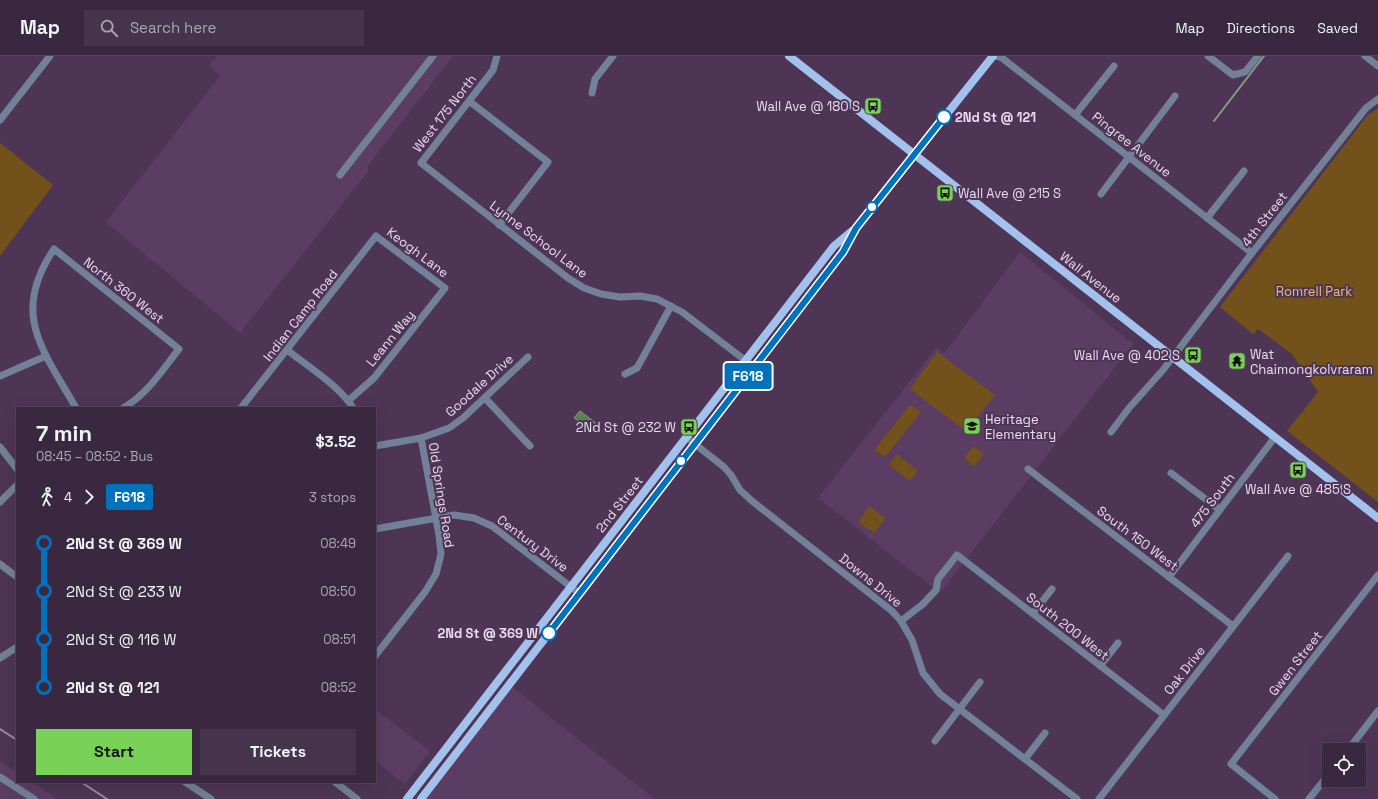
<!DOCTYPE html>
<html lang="en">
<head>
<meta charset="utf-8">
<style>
  :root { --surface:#3a2840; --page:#45344b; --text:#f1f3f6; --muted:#aba6b1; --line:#544459; --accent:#79d158 }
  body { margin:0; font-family:"Space Grotesk",sans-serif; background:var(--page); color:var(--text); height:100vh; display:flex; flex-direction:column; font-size:15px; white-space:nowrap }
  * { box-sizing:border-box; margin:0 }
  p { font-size:13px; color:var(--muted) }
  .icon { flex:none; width:22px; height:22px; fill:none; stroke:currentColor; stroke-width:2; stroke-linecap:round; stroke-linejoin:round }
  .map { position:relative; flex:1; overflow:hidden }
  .panel { position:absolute; left:16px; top:351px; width:360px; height:376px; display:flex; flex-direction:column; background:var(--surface); border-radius:0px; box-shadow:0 4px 16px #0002,0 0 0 1px var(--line) }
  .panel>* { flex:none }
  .badge { padding:0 8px; border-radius:3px; font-size:14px; line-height:26px }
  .buttons { position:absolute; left:1322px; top:687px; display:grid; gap:8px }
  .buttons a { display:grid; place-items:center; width:44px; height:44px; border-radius:0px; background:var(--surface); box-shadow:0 4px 16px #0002,0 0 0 1px var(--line); font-size:20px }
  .map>.badge { position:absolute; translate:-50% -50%; box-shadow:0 0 0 2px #fff }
  .legs { display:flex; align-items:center; gap:6px; height:44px; padding:0 20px; font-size:13px }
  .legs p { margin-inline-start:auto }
  .headline { display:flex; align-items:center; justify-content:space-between; height:68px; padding:0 20px }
  h1 { font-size:22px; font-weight:700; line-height:30px }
  .action { display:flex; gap:8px; margin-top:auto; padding:8px 20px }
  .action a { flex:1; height:46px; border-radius:0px; background:var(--accent); color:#111; font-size:16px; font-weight:700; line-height:46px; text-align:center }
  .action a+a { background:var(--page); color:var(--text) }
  ul { padding:0 20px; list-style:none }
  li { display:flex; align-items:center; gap:14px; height:48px; font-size:15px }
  li i { display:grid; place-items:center; width:6px; height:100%; margin:0 5px; background:currentColor }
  li i::after { content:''; width:10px; height:10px; margin:-5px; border:3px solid; border-radius:50%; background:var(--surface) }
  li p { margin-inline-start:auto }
  li:first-child i { background:linear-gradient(#0000 50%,currentColor 0) }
  li:last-child i { background:linear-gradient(currentColor 50%,#0000 0) }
  header { display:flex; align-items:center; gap:24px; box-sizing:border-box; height:56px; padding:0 20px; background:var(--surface); border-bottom:1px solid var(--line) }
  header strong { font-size:19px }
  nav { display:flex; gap:22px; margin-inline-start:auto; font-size:14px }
  .search { width:280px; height:36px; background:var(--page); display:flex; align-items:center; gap:10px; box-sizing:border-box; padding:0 14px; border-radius:0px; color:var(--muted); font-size:15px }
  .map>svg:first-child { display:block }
  .built { fill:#5b3d64 }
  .green { fill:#72521a }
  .water { fill:#5c8150; stroke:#879c80 }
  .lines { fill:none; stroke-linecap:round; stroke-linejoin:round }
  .stream { stroke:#879c80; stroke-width:2 }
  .minor { stroke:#728197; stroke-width:7 }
  .major { stroke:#a2c1ed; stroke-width:8 }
  .rail { stroke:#9c88a2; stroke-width:2 }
  .line-1-casing { stroke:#fff; stroke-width:9 }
  .line-1 { stroke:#0072bc; stroke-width:6 }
  .stop-1-dot { fill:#fff; stroke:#0072bc; stroke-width:2 }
  .labels { text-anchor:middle; stroke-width:4; stroke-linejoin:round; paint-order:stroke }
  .poi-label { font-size:13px; fill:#eadbef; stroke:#4e3556; text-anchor:end }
  .street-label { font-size:13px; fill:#eadbef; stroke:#4e3556 }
  .stop-label { font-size:13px; font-weight:bold; fill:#eadbef; stroke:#4e3556; text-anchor:start }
  .park-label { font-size:13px; fill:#eebc6b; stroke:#4e3556 }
</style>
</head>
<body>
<header>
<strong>Map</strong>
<div class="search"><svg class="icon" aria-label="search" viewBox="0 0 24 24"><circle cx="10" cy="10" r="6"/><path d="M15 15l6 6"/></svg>Search here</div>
<nav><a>Map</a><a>Directions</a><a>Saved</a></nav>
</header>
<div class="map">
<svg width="1378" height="743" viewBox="0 0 1378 743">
  <rect width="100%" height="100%" fill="#4e3556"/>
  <g class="built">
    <path d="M 217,0 L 453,0 L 367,111 L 370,113 L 240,277 L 106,166 L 220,20 L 209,10 Z"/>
    <path d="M 1020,196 L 1133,288 L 940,537 L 818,442 L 936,292 L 944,298 Z"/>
    <path d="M 511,630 L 574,680 L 655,743 L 424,743 Z"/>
    <path d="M 375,653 L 430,695 L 405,728 L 375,705 Z"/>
    <path d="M 0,705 L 17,716 L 17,726 L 32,726 L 58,743 L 0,743 Z"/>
  </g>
  <g class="green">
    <path d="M 1378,52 L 1378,446 L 1287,375 L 1318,336 L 1292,298 L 1258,273 L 1253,278 L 1220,251 L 1367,60 Z"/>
    <path d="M 0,87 L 53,129 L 0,200 Z"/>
    <path d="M 937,296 L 995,339 L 966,375 L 910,333 Z"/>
    <path d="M 910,349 L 921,356 L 885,401 L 874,394 Z"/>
    <path d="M 973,390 L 984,398 L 974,410 L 966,404 L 967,403 L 965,401 Z"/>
    <path d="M 897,398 L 918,415 L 910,425 L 889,409 Z"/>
    <path d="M 869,450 L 885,462 L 876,475 L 873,476 L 858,466 Z"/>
  </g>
  <path class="water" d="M 580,355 L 597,368 L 592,375 L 574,362 Z"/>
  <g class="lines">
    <path class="stream" d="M 1214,65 L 1264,0"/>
    <g class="minor">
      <path d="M 497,0 L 493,14 L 421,107 L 568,222 L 584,232 L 601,238 L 620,241 L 640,240 L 657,243 L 682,256 L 754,311"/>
      <path d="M 996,0 L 1002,2 L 1252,197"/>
      <path d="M 1208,0 L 1233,19 L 1245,16 L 1258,0"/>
      <path d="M 1365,0 L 1378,10"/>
      <path d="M 592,37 L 595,23 L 613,0"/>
      <path d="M 469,45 L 548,106 L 499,169"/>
      <path d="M 1075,59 L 1114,10"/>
      <path d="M 0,64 L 50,0"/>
      <path d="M 340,119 L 433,0"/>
      <path d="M 1101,138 L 1175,40"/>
      <path d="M 1207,162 L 1244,115"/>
      <path d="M 287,294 C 306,309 342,332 353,352"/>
      <path d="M 625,318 L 637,312 L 671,250"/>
      <path d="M 0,320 L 46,300"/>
      <path d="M 485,342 L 530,390"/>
      <path d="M 76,352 C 43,294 10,258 54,193 L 179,293 C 163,313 147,339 123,352"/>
      <path d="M 241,352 L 376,180 L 445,232 L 374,322 L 349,344"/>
      <path d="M 1111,376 L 1129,352 L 1163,314 L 1252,197 L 1366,52 L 1378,43"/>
      <path d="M 686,381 L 724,411 L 731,419 L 740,434 L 752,445 L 892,555 L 901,565 L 912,584 L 923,617 L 940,638 L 1077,743"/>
      <path d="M 375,390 L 421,382 L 449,372 L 463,362 L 528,301"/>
      <path d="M 0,391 L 17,413"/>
      <path d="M 1028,413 L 1233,570"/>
      <path d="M 1171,417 L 1220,454"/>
      <path d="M 0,446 L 17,429"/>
      <path d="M 375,473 L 454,459 L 474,462 L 492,470 L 579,537"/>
      <path d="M 0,508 L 17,521"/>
      <path d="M 1169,521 L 1275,381"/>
      <path d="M 1033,557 L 1052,533"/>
      <path d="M 901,565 L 923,548 L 936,534 L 938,523 L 957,499 L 1164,659"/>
      <path d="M 375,600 L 425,536 L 436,518 L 441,498 L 439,479 L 421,382"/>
      <path d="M 0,602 L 17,591"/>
      <path d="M 1100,610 L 1118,587"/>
      <path d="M 935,685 L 980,626"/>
      <path d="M 1348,694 L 1378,655"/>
      <path d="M 1025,703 L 1045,677"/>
      <path d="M 0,721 L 34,743"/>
      <path d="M 185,726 L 211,743"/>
      <path d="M 335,726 L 357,743"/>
      <path d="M 1099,743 L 1288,500"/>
      <path d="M 1275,743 L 1231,708 L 1378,519"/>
      <path d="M 1309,743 L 1329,718"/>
    </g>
    <g class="major">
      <path d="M 789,0 L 1378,462"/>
      <path d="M 407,743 L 834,190 L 852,175"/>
      <path d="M 421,743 L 843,196 L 856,172 L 993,0"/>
    </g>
    <g class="rail">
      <path d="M 0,673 L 17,684"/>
      <path d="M 81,726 L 107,743"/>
    </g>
  </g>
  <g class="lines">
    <defs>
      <path id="line-1" d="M 549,577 L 843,196 L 856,172 L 944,61"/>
    </defs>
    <use href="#line-1" class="line-1-casing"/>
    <use href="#line-1" class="line-1"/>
  </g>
  <defs>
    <symbol id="bus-square" viewBox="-11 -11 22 22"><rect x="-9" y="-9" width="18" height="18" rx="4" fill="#79d158" stroke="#4e3556"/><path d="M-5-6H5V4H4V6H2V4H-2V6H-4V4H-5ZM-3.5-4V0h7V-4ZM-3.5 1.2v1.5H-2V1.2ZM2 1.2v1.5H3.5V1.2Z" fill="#111"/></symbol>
    <symbol id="temple-square" viewBox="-11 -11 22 22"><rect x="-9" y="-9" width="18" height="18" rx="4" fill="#79d158" stroke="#4e3556"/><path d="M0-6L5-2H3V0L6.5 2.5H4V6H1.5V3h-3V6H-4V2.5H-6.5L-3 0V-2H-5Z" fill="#111"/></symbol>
    <symbol id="school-square" viewBox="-11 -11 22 22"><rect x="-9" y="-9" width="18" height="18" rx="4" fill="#79d158" stroke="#4e3556"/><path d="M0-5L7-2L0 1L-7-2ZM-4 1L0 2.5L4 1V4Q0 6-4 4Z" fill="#111"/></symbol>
  </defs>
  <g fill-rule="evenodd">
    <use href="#bus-square" x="863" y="40" width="20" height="20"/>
    <use href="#bus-square" x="935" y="127" width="20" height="20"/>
    <use href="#bus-square" x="1183" y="289" width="20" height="20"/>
    <use href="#temple-square" x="1227" y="295" width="20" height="20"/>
    <use href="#school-square" x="962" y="360" width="20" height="20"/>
    <use href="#bus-square" x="679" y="361" width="20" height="20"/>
    <use href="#bus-square" x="1288" y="404" width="20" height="20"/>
  </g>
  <g class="stop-1-dot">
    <circle cx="944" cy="61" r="7"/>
    <circle cx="872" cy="151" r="5"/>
    <circle cx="681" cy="405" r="5"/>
    <circle cx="549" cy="577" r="7"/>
  </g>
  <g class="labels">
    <g class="poi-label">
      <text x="860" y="55">Wall Ave @ 180 S</text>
      <text x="958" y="142" text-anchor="start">Wall Ave @ 215 S</text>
      <text x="1250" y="303" text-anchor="start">Wat<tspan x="1250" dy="15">Chaimongkolvraram</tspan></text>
      <text x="1180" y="304">Wall Ave @ 402 S</text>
      <text x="985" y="368" text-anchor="start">Heritage<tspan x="985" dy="15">Elementary</tspan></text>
      <text x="676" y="376">2Nd St @ 232 W</text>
      <text x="1298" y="438" text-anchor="middle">Wall Ave @ 485 S</text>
    </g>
    <g class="street-label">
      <text transform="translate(444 57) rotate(-52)" y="5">West 175 North</text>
      <text transform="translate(1132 88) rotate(38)" y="5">Pingree Avenue</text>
      <text transform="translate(1264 163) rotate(-52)" y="5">4th Street</text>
      <text transform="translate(539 183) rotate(37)" y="5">Lynne School Lane</text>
      <text transform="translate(418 196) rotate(37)" y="5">Keogh Lane</text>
      <text transform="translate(1091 221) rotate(38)" y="5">Wall Avenue</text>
      <text transform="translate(124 234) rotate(38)" y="5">North 360 West</text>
      <text transform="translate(300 259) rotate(-52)" y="5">Indian Camp Road</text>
      <text transform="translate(390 282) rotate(-51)" y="5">Leann Way</text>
      <text transform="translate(479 329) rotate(-42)" y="5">Goodale Drive</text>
      <text transform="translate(442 439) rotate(81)" y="5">Old Springs Road</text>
      <text transform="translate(1212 444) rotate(-53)" y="5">475 South</text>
      <text transform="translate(619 448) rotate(-52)" y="5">2nd Street</text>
      <text transform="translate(1138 482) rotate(37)" y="5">South 150 West</text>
      <text transform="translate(533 487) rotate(37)" y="5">Century Drive</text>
      <text transform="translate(871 524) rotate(39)" y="5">Downs Drive</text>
      <text transform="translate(1068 570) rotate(38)" y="5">South 200 West</text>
      <text transform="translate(1295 607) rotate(-52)" y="5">Gwen Street</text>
      <text transform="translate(1184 614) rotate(-52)" y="5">Oak Drive</text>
    </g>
    <g class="stop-label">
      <text x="955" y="66">2Nd St @ 121</text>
      <text x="538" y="582" text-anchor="end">2Nd St @ 369 W</text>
    </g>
    <g class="park-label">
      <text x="1314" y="240">Romrell Park</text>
    </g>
  </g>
</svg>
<div class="buttons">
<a><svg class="icon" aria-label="locate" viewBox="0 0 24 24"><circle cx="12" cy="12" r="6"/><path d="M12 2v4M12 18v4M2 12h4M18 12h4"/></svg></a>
</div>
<b class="badge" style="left:748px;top:320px;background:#0072bc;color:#fff">F618</b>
<section class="panel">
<div class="headline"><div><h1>7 min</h1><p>08:45 – 08:52 · Bus</p></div><b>$3.52</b></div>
<div class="legs"><svg class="icon" aria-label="walk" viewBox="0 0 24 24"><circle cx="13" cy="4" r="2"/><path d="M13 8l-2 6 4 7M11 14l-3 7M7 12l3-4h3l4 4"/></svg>4<svg class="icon" aria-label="forward" viewBox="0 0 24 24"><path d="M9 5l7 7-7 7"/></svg><b class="badge" style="background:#0072bc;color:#fff">F618</b><p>3 stops</p></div>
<ul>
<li><i style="color:#0072bc"></i><b>2Nd St @ 369 W</b><p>08:49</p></li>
<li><i style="color:#0072bc"></i><span>2Nd St @ 233 W</span><p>08:50</p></li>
<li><i style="color:#0072bc"></i><span>2Nd St @ 116 W</span><p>08:51</p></li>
<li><i style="color:#0072bc"></i><b>2Nd St @ 121</b><p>08:52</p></li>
</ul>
<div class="action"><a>Start</a><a>Tickets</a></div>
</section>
</div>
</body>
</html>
